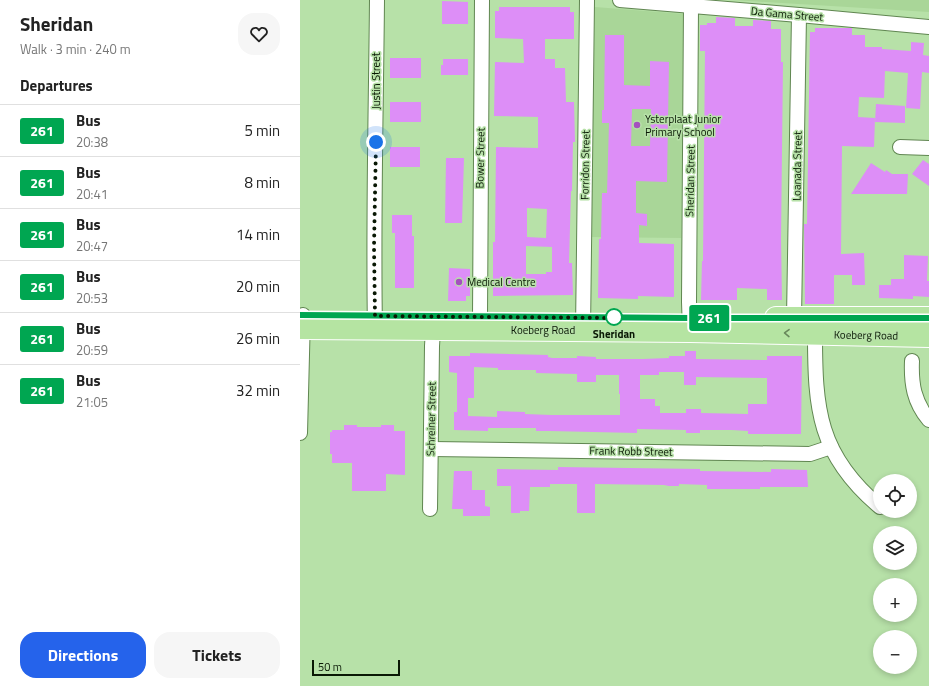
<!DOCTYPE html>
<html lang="en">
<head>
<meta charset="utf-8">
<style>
  :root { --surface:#fff; --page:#f6f6f6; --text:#222; --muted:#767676; --line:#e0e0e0; --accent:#2563eb }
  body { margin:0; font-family:"Titillium Web",sans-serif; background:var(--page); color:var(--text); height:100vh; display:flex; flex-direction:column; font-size:15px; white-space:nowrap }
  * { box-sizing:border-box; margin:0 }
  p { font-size:13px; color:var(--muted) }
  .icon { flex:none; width:22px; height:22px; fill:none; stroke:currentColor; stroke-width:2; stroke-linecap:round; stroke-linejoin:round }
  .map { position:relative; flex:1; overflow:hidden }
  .panel { display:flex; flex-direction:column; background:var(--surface); width:300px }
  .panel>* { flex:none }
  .badge { padding:0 8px; border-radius:3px; font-size:14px; line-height:26px }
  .fabs { position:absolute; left:573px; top:474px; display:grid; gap:8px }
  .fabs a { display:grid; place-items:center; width:44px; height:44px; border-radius:50%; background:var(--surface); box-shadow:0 2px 6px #0003; font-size:20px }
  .scale { position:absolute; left:12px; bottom:10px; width:88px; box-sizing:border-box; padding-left:4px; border:2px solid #091804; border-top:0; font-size:11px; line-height:14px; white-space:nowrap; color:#091804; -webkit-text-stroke:3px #b7e1a8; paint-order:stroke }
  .you { position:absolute; width:20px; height:20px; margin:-10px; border:3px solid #fff; border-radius:50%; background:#1a73e8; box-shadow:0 0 0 6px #1a73e833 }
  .map>.badge { position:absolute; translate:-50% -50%; box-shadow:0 0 0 2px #fff }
  h2 { padding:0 20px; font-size:15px; line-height:36px }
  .round { display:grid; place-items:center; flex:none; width:42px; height:42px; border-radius:16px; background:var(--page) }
  .summary { display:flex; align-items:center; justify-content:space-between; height:68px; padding:0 20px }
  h1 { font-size:19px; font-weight:700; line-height:30px }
  .cta { display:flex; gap:8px; margin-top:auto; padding:8px 20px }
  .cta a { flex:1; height:46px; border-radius:16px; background:var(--accent); color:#fff; font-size:16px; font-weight:700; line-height:46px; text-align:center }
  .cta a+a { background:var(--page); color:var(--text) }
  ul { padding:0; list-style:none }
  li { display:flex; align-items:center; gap:12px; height:52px; padding:0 20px; border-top:1px solid var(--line) }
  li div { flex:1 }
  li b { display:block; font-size:15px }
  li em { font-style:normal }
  li .badge { min-width:44px; font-weight:700; text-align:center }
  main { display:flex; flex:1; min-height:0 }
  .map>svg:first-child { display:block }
  .built { fill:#a9d698 }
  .building { fill:#dd8ef7; fill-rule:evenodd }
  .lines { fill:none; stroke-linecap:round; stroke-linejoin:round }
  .minor-casing { stroke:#608651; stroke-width:16 }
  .primary-casing { stroke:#fff; stroke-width:24 }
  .minor { stroke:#fff; stroke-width:14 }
  .primary { stroke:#b5e4a2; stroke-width:22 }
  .oneway { stroke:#68885b }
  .line-casing { stroke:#fff; stroke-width:9 }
  .line { stroke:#00a651; stroke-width:6 }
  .walk { stroke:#091804; stroke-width:4; stroke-dasharray:0 7.2 }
  .poi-dot { fill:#a450be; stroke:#b7e1a8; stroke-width:1.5 }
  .stop-dot { fill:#fff; stroke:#00a651; stroke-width:2 }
  .labels { text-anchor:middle; stroke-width:3; stroke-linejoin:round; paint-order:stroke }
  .street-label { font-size:11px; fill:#091804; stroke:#b7e1a8 }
  .poi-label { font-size:11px; fill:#091804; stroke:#b7e1a8; text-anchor:start }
  .stop-label { font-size:11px; font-weight:bold; fill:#091804; stroke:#b7e1a8 }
</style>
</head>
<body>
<main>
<section class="panel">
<div class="summary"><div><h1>Sheridan</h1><p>Walk · 3 min · 240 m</p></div><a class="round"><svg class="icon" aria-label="heart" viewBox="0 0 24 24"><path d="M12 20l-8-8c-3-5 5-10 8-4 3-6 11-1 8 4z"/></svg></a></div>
<h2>Departures</h2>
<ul>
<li><span class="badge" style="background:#00a651;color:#fff">261</span><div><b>Bus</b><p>20:38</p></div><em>5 min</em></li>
<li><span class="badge" style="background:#00a651;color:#fff">261</span><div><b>Bus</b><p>20:41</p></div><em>8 min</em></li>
<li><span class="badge" style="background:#00a651;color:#fff">261</span><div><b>Bus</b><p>20:47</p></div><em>14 min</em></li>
<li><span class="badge" style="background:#00a651;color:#fff">261</span><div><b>Bus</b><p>20:53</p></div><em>20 min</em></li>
<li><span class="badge" style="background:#00a651;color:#fff">261</span><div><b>Bus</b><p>20:59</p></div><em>26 min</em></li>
<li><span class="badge" style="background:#00a651;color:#fff">261</span><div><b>Bus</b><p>21:05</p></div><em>32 min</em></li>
</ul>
<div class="cta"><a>Directions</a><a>Tickets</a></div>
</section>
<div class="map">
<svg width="629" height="686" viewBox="0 0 629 686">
  <rect width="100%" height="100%" fill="#b7e1a8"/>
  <g class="built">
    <path d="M 433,0 L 629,0 L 629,12 Z"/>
    <path d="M 295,7 L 384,14 L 381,238 L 290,237 Z"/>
  </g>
  <g class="building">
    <path d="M 142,1 L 168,2 L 168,24 L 142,24 Z"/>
    <path d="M 199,7 L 270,7 L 270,12 L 274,12 L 274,39 L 245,39 L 245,59 L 255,59 L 255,68 L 265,68 L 266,102 L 274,102 L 275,142 L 273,142 L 272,191 L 271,191 L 269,263 L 272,263 L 273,295 L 193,296 L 193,242 L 195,242 L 196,147 L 238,148 L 238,117 L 194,116 L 195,62 L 224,63 L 223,39 L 195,38 L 195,11 L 199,11 ZM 227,208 L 247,209 L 246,238 L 227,237 ZM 226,246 L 252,247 L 252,272 L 246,272 L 246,274 L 226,274 Z"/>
    <path d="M 416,17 L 435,18 L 435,26 L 453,26 L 453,20 L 471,21 L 471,29 L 481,29 L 481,62 L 483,62 L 481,239 L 482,300 L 467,300 L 467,289 L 437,288 L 437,300 L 401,300 L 402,261 L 403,261 L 405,51 L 400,51 L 400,25 L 407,25 L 407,23 L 416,23 Z"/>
    <path d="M 515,28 L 552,28 L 552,35 L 565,35 L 565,47 L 582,47 L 582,49 L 611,51 L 611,42 L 624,43 L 623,55 L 629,56 L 629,73 L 622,72 L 620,109 L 606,108 L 608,73 L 585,71 L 584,98 L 559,97 L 558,117 L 575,118 L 574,147 L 542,146 L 541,254 L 564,253 L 565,285 L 552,285 L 552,275 L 534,275 L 534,304 L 505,304 L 504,224 L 507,224 L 510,32 L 515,32 Z"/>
    <path d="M 305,35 L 324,35 L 324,85 L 350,86 L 350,61 L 369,62 L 367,182 L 336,181 L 336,213 L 347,214 L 347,226 L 339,225 L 339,243 L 374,244 L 374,297 L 338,296 L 338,299 L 298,298 L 299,239 L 301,239 L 302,193 L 307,193 L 309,123 L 302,123 L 302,110 L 304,110 ZM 332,109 L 351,109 L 350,146 L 331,146 Z"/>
    <rect x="90" y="58" width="31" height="20"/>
    <path d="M 143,59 L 168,59 L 168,75 L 141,75 L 141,65 L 143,65 Z"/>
    <rect x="90" y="102" width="31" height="20"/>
    <path d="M 576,104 L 605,106 L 605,123 L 575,122 Z"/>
    <rect x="90" y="147" width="30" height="20"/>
    <path d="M 146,158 L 164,158 L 162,223 L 145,223 Z"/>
    <path d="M 623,160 L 629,164 L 629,186 L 612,174 Z"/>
    <path d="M 571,163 L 585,172 L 586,170 L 592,174 L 608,174 L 607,194 L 551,194 Z"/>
    <path d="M 92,215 L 112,215 L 112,236 L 114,236 L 114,288 L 95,288 L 95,233 L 92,233 Z"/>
    <path d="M 604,255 L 628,256 L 627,281 L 629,281 L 629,297 L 613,296 L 613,299 L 579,298 L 579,285 L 591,285 L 591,279 L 604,279 Z"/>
    <path d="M 149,268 L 170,269 L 170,296 L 166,296 L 166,301 L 148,301 Z"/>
    <path d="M 385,351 L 396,351 L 396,359 L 467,360 L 467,356 L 502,356 L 501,434 L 448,434 L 448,431 L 432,430 L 400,430 L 400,433 L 386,433 L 386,430 L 337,429 L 337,433 L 250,431 L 236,431 L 236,428 L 188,428 L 188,431 L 154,430 L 154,412 L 157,412 L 157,373 L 149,372 L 149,356 L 170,356 L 170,353 L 248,355 L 248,357 L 252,358 L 277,358 L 277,356 L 296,357 L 296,359 L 343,359 L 369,358 L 369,356 L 385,356 ZM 174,367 L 198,368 L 198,370 L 236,370 L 236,373 L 277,374 L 277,382 L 296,382 L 296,375 L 319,375 L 319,394 L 320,394 L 320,415 L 251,415 L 225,414 L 225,412 L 197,411 L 197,417 L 168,416 L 168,398 L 174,398 ZM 359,372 L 384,372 L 384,385 L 396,385 L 396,377 L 467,378 L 467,404 L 448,404 L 448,414 L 401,413 L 401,409 L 386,409 L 386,413 L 360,413 L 360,406 L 355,406 L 355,399 L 340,399 L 340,375 L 359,375 Z"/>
    <path d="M 44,425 L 57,425 L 57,427 L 81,427 L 81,425 L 94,425 L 94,431 L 105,431 L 105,475 L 86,474 L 86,491 L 52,491 L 52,463 L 32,463 L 32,454 L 30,454 L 30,432 L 32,432 L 32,430 L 44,430 Z"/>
    <path d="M 258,467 L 400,469 L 400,471 L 471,472 L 471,469 L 507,470 L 508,487 L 460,487 L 460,489 L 407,489 L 407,485 L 379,484 L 379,486 L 369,486 L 364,485 L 295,484 L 295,513 L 277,513 L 277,484 L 250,484 L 250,487 L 230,487 L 229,511 L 220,511 L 220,513 L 211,513 L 211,486 L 197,486 L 197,469 L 258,470 Z"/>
    <path d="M 154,471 L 172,471 L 172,490 L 185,490 L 185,506 L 190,507 L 190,516 L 163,516 L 163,509 L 152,509 Z"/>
  </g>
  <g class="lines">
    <defs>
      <g id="minor">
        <path d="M 320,0 L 499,15 L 629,27"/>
        <path d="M 600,147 L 629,148"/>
        <path d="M 180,316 L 182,0"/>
        <path d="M 494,318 L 499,15"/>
        <path d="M 75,329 C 73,219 76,110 77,0"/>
        <path d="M 283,331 L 287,0"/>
        <path d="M 390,331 L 389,302 L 391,6"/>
        <path d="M 515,334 C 515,409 518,455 580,507"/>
        <path d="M 612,361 C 611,384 614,402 629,420"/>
        <path d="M 0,433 L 3,315"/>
        <path d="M 131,449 L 510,454 L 531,447"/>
        <path d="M 130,509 L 132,346 L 133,330"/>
      </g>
      <g id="primary">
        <path d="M 476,318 L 629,318"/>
        <path d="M 0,328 L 390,331 L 629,336"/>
      </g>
    </defs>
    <use href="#minor" class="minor-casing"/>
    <use href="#primary" class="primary-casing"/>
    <use href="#minor" class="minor"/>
    <use href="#primary" class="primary"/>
  </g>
  <defs><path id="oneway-chevron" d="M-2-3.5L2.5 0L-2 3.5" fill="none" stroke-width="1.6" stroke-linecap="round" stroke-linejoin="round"/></defs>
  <use class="oneway" href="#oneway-chevron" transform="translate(487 333) rotate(-179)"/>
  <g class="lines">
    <defs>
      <path id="line" d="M 0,315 L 390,318 L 629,318"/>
    </defs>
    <use href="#line" class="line-casing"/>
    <use href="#line" class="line"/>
    <path class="walk" d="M 76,142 L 74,247 L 75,316 L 318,318 L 314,317"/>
  </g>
  <g class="poi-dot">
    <circle cx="337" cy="125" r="4"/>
    <circle cx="159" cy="282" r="4"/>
  </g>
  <circle class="stop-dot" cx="314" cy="317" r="8"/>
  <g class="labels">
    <g class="street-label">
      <text transform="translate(487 14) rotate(5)" y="4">Da Gama Street</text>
      <text transform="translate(76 81) rotate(-90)" y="4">Justin Street</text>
      <text transform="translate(180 158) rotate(-89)" y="4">Bower Street</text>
      <text transform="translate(285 165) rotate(-89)" y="4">Forridon Street</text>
      <text transform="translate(497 166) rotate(-89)" y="4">Loanada Street</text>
      <text transform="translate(390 181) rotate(-89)" y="4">Sheridan Street</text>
      <text x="243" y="334">Koeberg Road</text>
      <text transform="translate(566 335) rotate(1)" y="4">Koeberg Road</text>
      <text transform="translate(131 419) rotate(-89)" y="4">Schreiner Street</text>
      <text transform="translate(331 451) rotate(1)" y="4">Frank Robb Street</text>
    </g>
    <g class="poi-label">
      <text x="345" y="123">Ysterplaat Junior<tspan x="345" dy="13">Primary School</tspan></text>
      <text x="167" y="286">Medical Centre</text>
    </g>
    <g class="stop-label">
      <text x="314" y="338">Sheridan</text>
    </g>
  </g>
</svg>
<div class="fabs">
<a><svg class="icon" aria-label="locate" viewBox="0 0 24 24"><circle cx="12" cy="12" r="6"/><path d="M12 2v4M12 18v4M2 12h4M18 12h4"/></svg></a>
<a><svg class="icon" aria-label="layers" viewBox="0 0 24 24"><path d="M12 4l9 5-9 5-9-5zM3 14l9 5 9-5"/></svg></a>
<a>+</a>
<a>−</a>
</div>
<div class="scale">50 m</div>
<div class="you" style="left:76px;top:142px"></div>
<b class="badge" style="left:409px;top:318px;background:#00a651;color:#fff">261</b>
</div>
</main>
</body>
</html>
